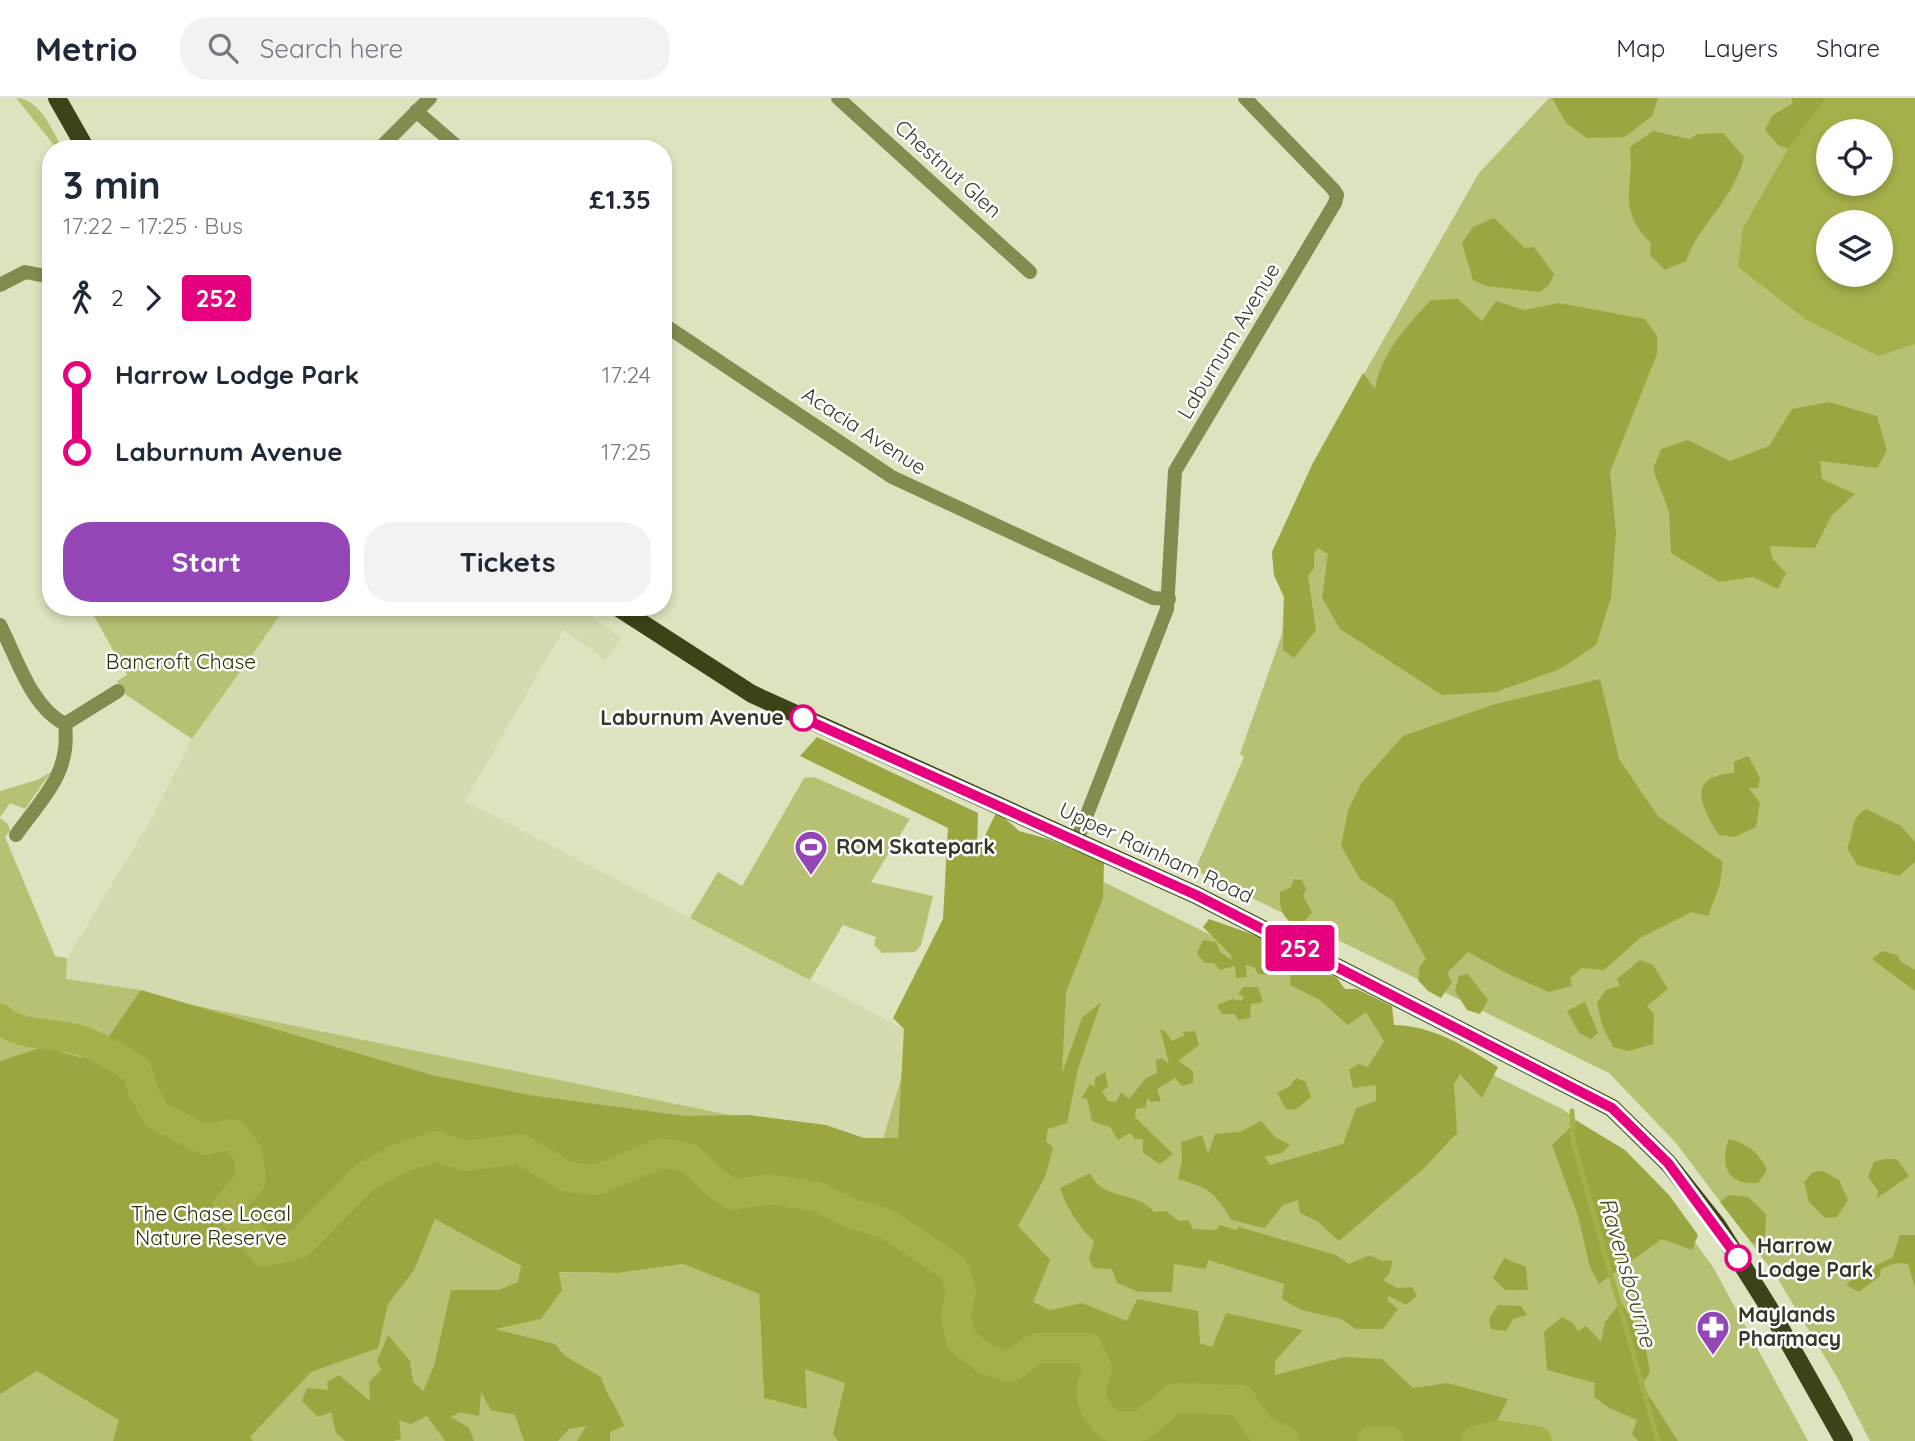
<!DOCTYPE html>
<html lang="en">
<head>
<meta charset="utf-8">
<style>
  :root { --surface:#fff; --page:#f2f2f3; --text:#1f2937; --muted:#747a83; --line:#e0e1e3; --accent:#9446b6 }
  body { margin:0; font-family:Quicksand,sans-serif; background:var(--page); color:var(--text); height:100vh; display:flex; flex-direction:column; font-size:26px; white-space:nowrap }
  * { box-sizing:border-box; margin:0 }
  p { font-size:23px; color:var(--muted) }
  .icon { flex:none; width:38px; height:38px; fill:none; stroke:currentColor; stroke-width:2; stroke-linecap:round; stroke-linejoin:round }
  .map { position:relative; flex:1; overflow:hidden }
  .details { position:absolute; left:42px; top:42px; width:630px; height:476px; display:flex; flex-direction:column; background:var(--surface); border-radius:28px; box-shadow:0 4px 10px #0003 }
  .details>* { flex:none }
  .badge { padding:0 14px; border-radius:5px; font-size:24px; line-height:46px }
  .fabs { position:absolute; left:1816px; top:21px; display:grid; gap:14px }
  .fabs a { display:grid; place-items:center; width:77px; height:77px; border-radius:50%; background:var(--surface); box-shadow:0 4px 10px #0003; font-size:35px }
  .map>.badge { position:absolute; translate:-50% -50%; box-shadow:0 0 0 4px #fff }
  .legs { display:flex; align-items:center; gap:10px; height:77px; padding:0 21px; font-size:23px }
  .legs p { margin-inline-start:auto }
  .summary { display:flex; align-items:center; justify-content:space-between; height:119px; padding:0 21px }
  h1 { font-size:38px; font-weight:700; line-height:52px }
  .action { display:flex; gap:14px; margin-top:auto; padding:14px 21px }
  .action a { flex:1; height:80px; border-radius:28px; background:var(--accent); color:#fff; font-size:28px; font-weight:700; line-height:80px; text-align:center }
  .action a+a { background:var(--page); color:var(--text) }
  ul { padding:0 21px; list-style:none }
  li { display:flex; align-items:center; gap:24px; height:77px; font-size:26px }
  li i { display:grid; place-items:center; width:10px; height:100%; margin:0 9px; background:currentColor }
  li i::after { content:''; width:18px; height:18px; margin:-9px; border:5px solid; border-radius:50%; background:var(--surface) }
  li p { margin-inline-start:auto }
  li:first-child i { background:linear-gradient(#0000 50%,currentColor 0) }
  li:last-child i { background:linear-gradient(currentColor 50%,#0000 0) }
  header { display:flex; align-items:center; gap:42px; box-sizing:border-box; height:98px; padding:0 35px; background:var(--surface); border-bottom:2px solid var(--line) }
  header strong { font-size:33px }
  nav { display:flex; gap:38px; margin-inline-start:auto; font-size:24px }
  .search { width:490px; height:63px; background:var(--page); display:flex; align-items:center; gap:18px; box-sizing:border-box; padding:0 24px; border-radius:28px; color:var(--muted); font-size:26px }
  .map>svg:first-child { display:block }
  .built { fill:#d4daae }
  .green { fill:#b8c173; fill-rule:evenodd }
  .forest { fill:#9ca640 }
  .water { fill:#a6b04b; fill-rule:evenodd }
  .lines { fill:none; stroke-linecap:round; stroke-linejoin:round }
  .stream { stroke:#a6b04b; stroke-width:5 }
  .river { stroke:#a6b04b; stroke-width:30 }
  .street { stroke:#848b4e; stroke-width:14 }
  .primary { stroke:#3e4217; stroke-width:18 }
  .line-1-casing { stroke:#fff; stroke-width:16 }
  .line-1 { stroke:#e6007e; stroke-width:10 }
  .stop-1-dot { fill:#fff; stroke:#e6007e; stroke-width:3.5 }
  .labels { text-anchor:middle; stroke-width:5; stroke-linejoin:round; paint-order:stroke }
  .street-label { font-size:21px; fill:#363829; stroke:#fff }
  .park-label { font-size:21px; fill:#2c3004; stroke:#fff }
  .stop-label { font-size:21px; font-weight:bold; fill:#363829; stroke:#fff; text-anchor:end }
  .poi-label { font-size:21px; font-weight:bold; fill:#363829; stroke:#fff; text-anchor:start }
  .water-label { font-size:23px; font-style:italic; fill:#484d23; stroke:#fff }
</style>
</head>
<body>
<header>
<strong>Metrio</strong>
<div class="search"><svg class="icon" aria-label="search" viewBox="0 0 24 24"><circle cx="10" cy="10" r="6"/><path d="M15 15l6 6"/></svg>Search here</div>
<nav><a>Map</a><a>Layers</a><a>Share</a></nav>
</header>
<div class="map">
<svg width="1915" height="1343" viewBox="0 0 1915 1343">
  <rect width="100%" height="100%" fill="#dde3be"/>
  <path class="built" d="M 286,509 L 579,509 L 621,540 L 606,562 L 563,532 L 465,703 L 914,936 L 882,1048 L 65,881 L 67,860 L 148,727 L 192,641 Z"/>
  <g class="green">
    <path d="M 16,0 C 40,0 52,33 63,51 L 57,51 Z"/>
    <path d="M 1549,0 L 1915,0 L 1915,1343 L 1870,1343 L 1837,1279 L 1776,1178 L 1676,1045 L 1609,975 L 1195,772 L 1244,659 L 1240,656 L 1282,536 L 1284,499 L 1274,477 L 1272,454 L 1313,365 L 1479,75 ZM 1829,33 L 1881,33 L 1881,86 L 1829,86 ZM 1829,124 L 1881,124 L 1881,177 L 1829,177 Z"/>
    <path d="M 89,509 L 286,509 L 192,641 L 122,594 L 117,583 L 127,577 Z"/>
    <path d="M 51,674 L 25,711 L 10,705 L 0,719 L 0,693 L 37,682 Z"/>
    <path d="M 814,679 L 910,721 L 871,784 L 933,798 L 921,847 L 915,854 L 882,855 L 874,847 L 876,839 L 843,827 L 810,882 L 690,820 L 718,774 L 742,788 L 804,680 Z"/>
    <path d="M 0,720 L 8,726 L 10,733 L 5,739 L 55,858 L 67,860 L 66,881 L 141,892 L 139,896 L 881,1048 L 914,936 L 993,729 L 1564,1012 L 1648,1080 L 1713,1169 L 1808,1343 L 0,1343 ZM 444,1125 L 679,1153 L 767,1188 L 786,1305 L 764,1300 L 759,1196 L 683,1166 L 618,1175 L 531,1174 Z"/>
  </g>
  <g class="forest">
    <path d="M 1552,0 L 1658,0 L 1652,18 L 1625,39 L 1587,40 L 1566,25 Z"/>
    <path d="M 1791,0 L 1826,0 L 1788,51 L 1778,47 L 1765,32 L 1772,18 L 1793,5 Z"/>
    <path d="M 1653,33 L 1689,41 L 1698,36 L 1723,35 L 1744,59 C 1734,102 1700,124 1686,163 L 1665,172 L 1650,157 L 1651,145 C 1615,109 1635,90 1630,49 Z"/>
    <path d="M 1494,120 L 1525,150 L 1534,149 L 1554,176 L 1549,187 L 1540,194 L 1486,188 L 1473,182 L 1462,145 L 1473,129 Z"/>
    <path d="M 1458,201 L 1482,223 L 1496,203 L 1524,212 L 1559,205 L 1645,221 L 1657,238 L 1657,256 L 1610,374 L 1616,435 L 1611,500 L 1596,547 L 1560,571 L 1496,594 L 1442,597 L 1340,531 L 1322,500 L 1328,456 L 1318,450 L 1314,456 L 1314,470 L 1308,478 L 1316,532 L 1294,560 L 1283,552 L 1284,499 L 1274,477 L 1272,454 L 1313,365 L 1363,275 L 1375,291 C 1380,257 1408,226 1431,202 Z"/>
    <path d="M 1829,304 L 1877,318 L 1887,353 L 1877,370 L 1820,363 L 1822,381 L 1855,396 L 1832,417 L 1815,450 L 1770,448 L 1772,460 L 1786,475 L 1778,491 L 1753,479 L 1719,484 L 1671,455 L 1669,414 L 1653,371 L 1661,351 L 1688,342 L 1730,363 L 1769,348 L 1792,311 Z"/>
    <path d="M 1600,581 L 1619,661 L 1658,718 L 1723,764 L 1720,786 L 1708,818 L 1692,814 L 1640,840 L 1604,872 L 1582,870 L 1570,880 L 1572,888 L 1549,894 L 1508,876 L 1468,854 L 1447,875 L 1452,884 L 1441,900 L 1428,893 L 1418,882 L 1420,868 L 1426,861 L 1393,803 L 1360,781 L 1341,748 L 1348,712 L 1362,684 L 1403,638 L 1492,607 Z"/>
    <path d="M 817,639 L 978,715 L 977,754 L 997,713 L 1019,733 L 1048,741 L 1104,764 L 1103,800 L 1066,894 L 1062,975 L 1082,920 L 1101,904 L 1078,971 L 1067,1025 L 1048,1031 L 1046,1043 L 1053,1050 L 1045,1079 L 1018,1128 L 1050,1162 L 1033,1204 L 1050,1212 L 1082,1205 L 1127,1223 L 1137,1201 L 1198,1213 L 1200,1245 L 1212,1249 L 1226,1215 L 1303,1232 L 1275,1263 L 1275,1277 L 1344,1259 L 1382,1261 L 1413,1290 L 1447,1285 L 1508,1301 L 1487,1343 L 838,1343 L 833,1336 L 845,1285 L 805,1271 L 807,1311 L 764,1300 L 759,1196 L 683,1166 L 618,1175 L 559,1174 L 562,1192 L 541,1221 L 495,1231 L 555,1246 L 565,1258 L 601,1279 C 606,1297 618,1310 624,1328 L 610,1334 L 610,1343 L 577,1343 L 586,1328 L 569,1331 L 558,1343 L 524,1343 L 515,1317 L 491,1312 L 481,1294 L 479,1318 L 460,1314 L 451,1319 L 469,1330 L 474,1343 L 445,1343 L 427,1318 L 411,1326 L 399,1322 L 401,1341 L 393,1343 L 345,1343 L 336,1335 L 331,1314 L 318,1319 L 302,1303 L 307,1290 L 328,1292 L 327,1284 L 339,1277 L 370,1303 L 369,1284 L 381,1272 L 377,1263 L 388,1237 L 410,1263 L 413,1284 L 423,1293 L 434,1268 L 451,1192 L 499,1192 L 518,1184 L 521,1168 L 435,1121 L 414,1172 L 388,1206 L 378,1250 L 311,1274 L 250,1339 L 253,1343 L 113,1343 L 119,1322 L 37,1273 L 0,1296 L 0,963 L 43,949 L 82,960 L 101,950 L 141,892 L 432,977 L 529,997 L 685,1018 L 749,1017 L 826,1027 L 864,1040 L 898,1040 L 904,931 L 893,920 L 943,821 L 948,730 L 800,658 Z"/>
    <path d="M 1748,658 L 1760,680 L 1758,690 L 1749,690 L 1760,705 L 1756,729 L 1735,739 L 1719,737 C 1701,709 1685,678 1734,675 L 1734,664 Z"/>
    <path d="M 1866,711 L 1901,728 L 1915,744 L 1915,764 L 1899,778 L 1857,767 L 1847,750 C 1855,734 1849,721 1866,711 Z"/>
    <path d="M 1294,781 L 1302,782 L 1306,791 L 1303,798 L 1312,814 L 1300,829 C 1283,822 1279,812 1280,794 L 1291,789 Z"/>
    <path d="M 1209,821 L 1266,841 L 1289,858 L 1284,864 L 1269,859 L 1268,877 L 1258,876 L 1254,869 L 1246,867 L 1247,879 L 1236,880 L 1235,868 L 1220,872 L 1214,865 L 1205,865 L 1197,856 L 1203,842 L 1216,844 L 1220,854 L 1232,862 L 1230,856 L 1203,829 Z"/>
    <path d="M 1882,853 L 1897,857 L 1901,864 L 1915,872 L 1915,893 L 1872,861 Z"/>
    <path d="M 1292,856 L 1337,880 L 1345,891 L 1357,891 L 1392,908 L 1394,927 C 1431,927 1467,949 1498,969 L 1482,1000 L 1460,976 L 1454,986 L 1457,1035 L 1423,1071 L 1339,1143 L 1317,1123 L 1300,1115 L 1298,1102 L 1283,1107 L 1265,1130 L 1231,1122 C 1215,1094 1209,1090 1178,1081 L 1182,1063 L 1181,1044 L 1202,1037 L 1208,1056 L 1215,1036 L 1240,1034 L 1261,1023 L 1275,1039 L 1290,1047 L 1282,1055 L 1265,1059 L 1270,1067 L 1343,1046 L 1356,1010 L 1376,1003 L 1376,987 L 1353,990 L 1349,972 L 1358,966 L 1368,969 L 1384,943 L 1366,914 L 1348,927 L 1320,902 L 1290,887 Z"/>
    <path d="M 1640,862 L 1653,867 L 1668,891 L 1647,908 L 1654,916 L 1653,946 L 1629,953 L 1613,949 L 1602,927 L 1597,904 L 1606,892 L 1620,888 L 1617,881 Z"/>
    <path d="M 1468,876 L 1488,902 L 1480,916 L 1467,912 L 1455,893 L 1459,878 Z"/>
    <path d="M 1243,889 L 1258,889 L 1263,904 L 1251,906 L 1250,920 L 1238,922 L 1235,916 L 1222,916 L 1217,907 L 1232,901 L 1241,903 L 1244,899 L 1238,896 Z"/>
    <path d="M 1585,904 L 1598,935 L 1591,941 L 1579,935 L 1567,913 Z"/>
    <path d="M 1160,931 L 1165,933 L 1172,943 L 1185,937 L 1182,934 L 1195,933 L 1199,947 L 1178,963 L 1193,973 L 1193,985 L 1182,988 L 1175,980 L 1157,991 L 1161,1003 L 1151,1004 L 1147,1000 L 1146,1009 L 1136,1011 L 1135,1019 L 1173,1056 L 1160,1066 L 1143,1055 L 1143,1041 L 1135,1041 L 1130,1035 L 1118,1042 L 1110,1029 L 1092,1023 L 1087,1000 L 1081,1001 L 1090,986 L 1095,989 L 1095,980 L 1105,974 L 1108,989 L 1102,993 L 1108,1003 L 1116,1004 L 1121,994 L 1129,1001 L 1146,980 L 1157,975 L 1156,962 L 1162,960 L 1169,966 Z"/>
    <path d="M 1296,980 L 1306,984 L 1311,999 L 1295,1012 L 1286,1011 L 1277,995 L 1290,988 Z"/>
    <path d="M 1577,1023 L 1625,1052 L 1669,1097 L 1698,1137 L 1692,1152 L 1662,1141 L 1599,1186 L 1590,1169 L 1578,1118 L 1552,1047 Z"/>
    <path d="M 1729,1041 C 1749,1047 1758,1054 1767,1072 L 1758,1085 C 1727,1088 1719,1066 1729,1041 Z"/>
    <path d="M 1885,1061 L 1897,1061 L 1909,1078 L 1877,1100 L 1878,1093 L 1868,1079 L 1874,1064 Z"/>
    <path d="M 1823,1073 L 1839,1082 L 1848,1102 L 1837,1119 L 1825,1120 L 1809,1104 L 1804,1084 L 1813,1074 Z"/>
    <path d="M 1090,1075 C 1103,1104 1137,1092 1154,1114 L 1166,1113 L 1179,1123 L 1188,1122 L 1193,1131 L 1216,1132 L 1220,1127 L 1236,1132 L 1239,1129 L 1336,1157 L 1349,1166 L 1370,1157 L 1382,1163 L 1393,1162 L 1389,1176 L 1383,1182 L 1397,1190 L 1412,1189 L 1417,1198 L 1406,1207 L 1389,1198 L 1387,1202 L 1398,1211 L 1383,1231 L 1356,1231 L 1341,1221 L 1301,1212 L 1282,1201 L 1284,1186 L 1208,1162 L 1206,1171 L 1174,1166 L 1172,1194 L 1139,1194 L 1117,1185 L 1112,1171 L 1093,1170 L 1089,1160 L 1094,1143 C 1081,1132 1065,1107 1060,1090 Z"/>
    <path d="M 1729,1097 L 1748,1099 L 1766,1116 L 1765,1139 L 1753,1146 L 1720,1104 Z"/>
    <path d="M 1900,1137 L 1915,1137 L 1915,1190 L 1908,1166 C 1897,1164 1891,1166 1881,1171 L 1880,1178 L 1859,1194 L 1846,1187 L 1860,1175 L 1893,1159 Z"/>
    <path d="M 1504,1160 L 1526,1169 L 1528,1192 L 1505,1192 L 1493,1180 Z"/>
    <path d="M 1621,1204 L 1644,1241 L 1650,1274 L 1642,1287 L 1678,1343 L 1638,1343 L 1632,1336 L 1637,1322 L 1609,1310 L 1594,1299 L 1595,1285 L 1547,1272 L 1544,1234 L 1562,1219 L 1573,1225 L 1578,1233 L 1586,1228 L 1601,1244 L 1605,1224 Z"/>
    <path d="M 1498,1207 L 1521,1208 L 1527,1217 L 1513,1221 L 1506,1233 L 1491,1231 L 1489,1221 Z"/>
  </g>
  <path class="water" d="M 1826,0 L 1915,0 L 1915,246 L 1878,258 L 1805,221 L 1738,169 L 1743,130 L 1788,51 ZM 1829,33 L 1881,33 L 1881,86 L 1829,86 ZM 1829,124 L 1881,124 L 1881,177 L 1829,177 Z"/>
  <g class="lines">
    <path class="stream" d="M 1572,1013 L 1573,1043 L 1658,1343"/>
    <g class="river">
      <path d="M 0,921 C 22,940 53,934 79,942 C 99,948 119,961 137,972 L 143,993 L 157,1017 L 204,1042 L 233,1036 L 248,1056 L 251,1082 L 227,1109 L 265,1154 L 300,1145 L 365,1079 L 400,1060 L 436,1048 L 464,1058 L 520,1051 L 568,1079 L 597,1082 L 660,1055 L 675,1057 L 689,1060 L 713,1083 L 733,1097 L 768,1091 L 818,1099 L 853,1116 L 885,1125 L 954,1171 L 961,1193 L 956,1218 L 961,1242 L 987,1262 L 1011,1269 L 1036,1250 L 1088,1250 L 1097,1271 C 1086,1299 1091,1307 1110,1328 L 1141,1328 L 1175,1300 L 1241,1302 L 1260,1331 L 1285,1343"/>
      <path d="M 1372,1343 L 1389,1343"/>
      <path d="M 1476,1343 L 1497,1337 L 1537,1343"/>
    </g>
    <g class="street">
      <path d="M 838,0 L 1030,174"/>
      <path d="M 416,13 L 460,51"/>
      <path d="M 379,51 L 430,0"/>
      <path d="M 0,187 L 25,174 L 51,179"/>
      <path d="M 663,226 L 892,379 L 1153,500 L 1169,501"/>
      <path d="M 0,527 C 17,560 31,609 65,626 C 71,676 43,699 16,737"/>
      <path d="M 65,626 L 118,593"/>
      <path d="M 1077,742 L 1167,511 L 1175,373 L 1335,105 L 1337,97 L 1333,91 L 1245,0"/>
    </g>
    <g class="primary">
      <path d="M 57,0 L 86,51"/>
      <path d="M 617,509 L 752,596 L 1196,797 L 1612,1010 L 1668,1065 L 1717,1127 L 1768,1208 L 1844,1343"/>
    </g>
  </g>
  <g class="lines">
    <defs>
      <path id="line-1" d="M 803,620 L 1196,797 L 1612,1010 L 1668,1065 L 1738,1160"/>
    </defs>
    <use href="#line-1" class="line-1-casing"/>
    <use href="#line-1" class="line-1"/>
  </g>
  <defs>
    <symbol id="stadium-pin" viewBox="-11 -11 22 30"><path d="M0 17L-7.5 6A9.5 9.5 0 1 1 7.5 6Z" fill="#9446b6" stroke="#fff"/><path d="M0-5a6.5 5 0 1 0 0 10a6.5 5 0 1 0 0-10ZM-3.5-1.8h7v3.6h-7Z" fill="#fff"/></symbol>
    <symbol id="pharmacy-pin" viewBox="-11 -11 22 30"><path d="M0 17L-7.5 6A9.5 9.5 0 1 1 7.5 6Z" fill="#9446b6" stroke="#fff"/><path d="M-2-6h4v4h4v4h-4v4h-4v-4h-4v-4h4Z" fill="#fff"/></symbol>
  </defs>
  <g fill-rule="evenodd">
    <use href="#stadium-pin" x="792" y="730" width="38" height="52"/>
    <use href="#pharmacy-pin" x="1694" y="1210" width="38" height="52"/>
  </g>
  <g class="stop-1-dot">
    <circle cx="803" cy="620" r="12"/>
    <circle cx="1738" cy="1160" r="12"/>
  </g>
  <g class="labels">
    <g class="street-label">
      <text transform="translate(948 71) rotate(42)" y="7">Chestnut Glen</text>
      <text transform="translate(1229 243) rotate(-59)" y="7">Laburnum Avenue</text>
      <text transform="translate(864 333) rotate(33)" y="7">Acacia Avenue</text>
      <text transform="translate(1156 755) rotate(25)" y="7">Upper Rainham Road</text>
    </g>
    <g class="park-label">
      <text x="181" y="571">Bancroft Chase</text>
      <text x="211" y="1123">The Chase Local<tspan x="211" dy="24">Nature Reserve</tspan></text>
    </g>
    <g class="stop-label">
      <text x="784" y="627">Laburnum Avenue</text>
      <text x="1757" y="1155" text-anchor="start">Harrow<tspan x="1757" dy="24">Lodge Park</tspan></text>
    </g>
    <g class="poi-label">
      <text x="836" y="756">ROM Skatepark</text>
      <text x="1738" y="1224">Maylands<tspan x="1738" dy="24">Pharmacy</tspan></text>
    </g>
    <g class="water-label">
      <text transform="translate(1628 1174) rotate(74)" y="8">Ravensbourne</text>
    </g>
  </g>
</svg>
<div class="fabs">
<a><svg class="icon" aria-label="locate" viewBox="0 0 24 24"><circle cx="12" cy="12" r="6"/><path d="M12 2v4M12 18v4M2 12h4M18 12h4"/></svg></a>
<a><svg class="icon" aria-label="layers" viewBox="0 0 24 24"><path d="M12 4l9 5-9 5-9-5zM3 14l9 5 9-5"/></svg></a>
</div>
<b class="badge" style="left:1300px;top:850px;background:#e6007e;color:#fff">252</b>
<section class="details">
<div class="summary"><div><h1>3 min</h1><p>17:22 – 17:25 · Bus</p></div><b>£1.35</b></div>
<div class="legs"><svg class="icon" aria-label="walk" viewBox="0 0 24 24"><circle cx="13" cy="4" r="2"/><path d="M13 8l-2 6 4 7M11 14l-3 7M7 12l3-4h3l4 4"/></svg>2<svg class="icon" aria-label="forward" viewBox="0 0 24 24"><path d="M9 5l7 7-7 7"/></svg><b class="badge" style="background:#e6007e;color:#fff">252</b></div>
<ul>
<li><i style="color:#e6007e"></i><b>Harrow Lodge Park</b><p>17:24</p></li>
<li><i style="color:#e6007e"></i><b>Laburnum Avenue</b><p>17:25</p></li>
</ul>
<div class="action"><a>Start</a><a>Tickets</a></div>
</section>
</div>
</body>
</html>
